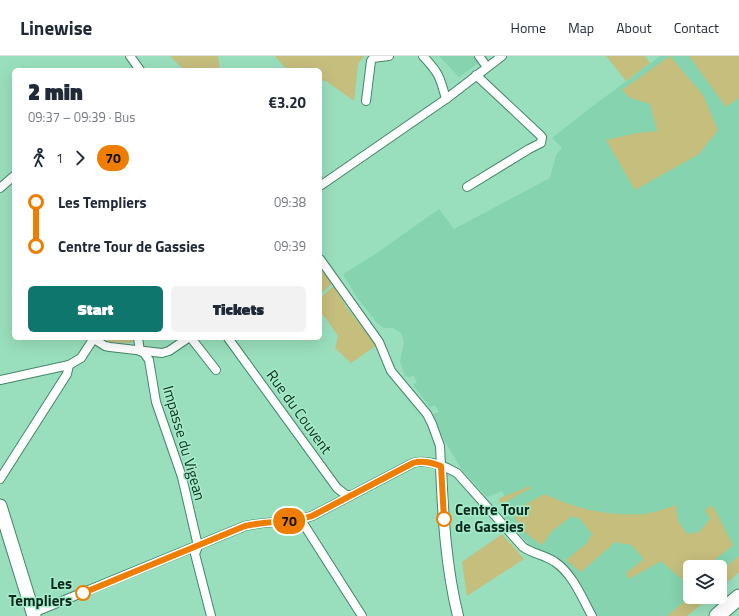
<!DOCTYPE html>
<html lang="en">
<head>
<meta charset="utf-8">
<style>
  :root { --surface:#fff; --page:#f2f2f3; --text:#1f2937; --muted:#747a83; --line:#e0e1e3; --accent:#0f766e }
  body { margin:0; font-family:"Titillium Web",sans-serif; background:var(--page); color:var(--text); height:100vh; display:flex; flex-direction:column; font-size:15px; white-space:nowrap }
  * { box-sizing:border-box; margin:0 }
  p { font-size:13px; color:var(--muted) }
  .icon { flex:none; width:22px; height:22px; fill:none; stroke:currentColor; stroke-width:2; stroke-linecap:round; stroke-linejoin:round }
  .map { position:relative; flex:1; overflow:hidden }
  .details { position:absolute; left:12px; top:12px; width:310px; height:272px; display:flex; flex-direction:column; background:var(--surface); border-radius:6px; box-shadow:0 4px 16px #0002 }
  .details>* { flex:none }
  .badge { padding:0 8px; border-radius:13px; font-size:14px; line-height:26px }
  .controls { position:absolute; left:683px; top:504px; display:grid; gap:8px }
  .controls a { display:grid; place-items:center; width:44px; height:44px; border-radius:6px; background:var(--surface); box-shadow:0 4px 16px #0002; font-size:20px }
  .map>.badge { position:absolute; translate:-50% -50%; box-shadow:0 0 0 2px #fff }
  .legs { display:flex; align-items:center; gap:6px; height:44px; padding:0 16px; font-size:13px }
  .legs p { margin-inline-start:auto }
  .summary { display:flex; align-items:center; justify-content:space-between; height:68px; padding:0 16px }
  h1 { font-size:22px; font-weight:800; line-height:30px }
  .action { display:flex; gap:8px; margin-top:auto; padding:8px 16px }
  .action a { flex:1; height:46px; border-radius:6px; background:var(--accent); color:#fff; font-size:16px; font-weight:800; line-height:46px; text-align:center }
  .action a+a { background:var(--page); color:var(--text) }
  ul { padding:0 16px; list-style:none }
  li { display:flex; align-items:center; gap:14px; height:44px; font-size:15px }
  li i { display:grid; place-items:center; width:6px; height:100%; margin:0 5px; background:currentColor }
  li i::after { content:''; width:10px; height:10px; margin:-5px; border:3px solid; border-radius:50%; background:var(--surface) }
  li p { margin-inline-start:auto }
  li:first-child i { background:linear-gradient(#0000 50%,currentColor 0) }
  li:last-child i { background:linear-gradient(currentColor 50%,#0000 0) }
  header { display:flex; align-items:center; gap:24px; box-sizing:border-box; height:56px; padding:0 20px; background:var(--surface); border-bottom:1px solid var(--line) }
  header strong { font-size:19px }
  nav { display:flex; gap:22px; margin-inline-start:auto; font-size:14px }
  .map>svg:first-child { display:block }
  .built { fill:#85d3af }
  .green { fill:#c5be7d }
  .lines { fill:none; stroke-linecap:round; stroke-linejoin:round }
  .minor-casing { stroke:#418668; stroke-width:10 }
  .tertiary-casing { stroke:#418668; stroke-width:12 }
  .primary-casing { stroke:#418668; stroke-width:15 }
  .motorway-casing { stroke:#418668; stroke-width:17 }
  .minor { stroke:#fff; stroke-width:8 }
  .tertiary { stroke:#fff; stroke-width:10 }
  .primary { stroke:#fff; stroke-width:13 }
  .motorway { stroke:#fff; stroke-width:15 }
  .line-1-casing { stroke:#fff; stroke-width:9 }
  .line-1 { stroke:#ee7d00; stroke-width:6 }
  .stop-1-dot { fill:#fff; stroke:#ee7d00; stroke-width:2 }
  .labels { text-anchor:middle; stroke-width:3; stroke-linejoin:round; paint-order:stroke }
  .street-label { font-size:15px; fill:#0d2a1e; stroke:#a6ecca }
  .stop-label { font-size:15px; font-weight:bold; fill:#0d2a1e; stroke:#a6ecca; text-anchor:start }
</style>
</head>
<body>
<header>
<strong>Linewise</strong>
<nav><a>Home</a><a>Map</a><a>About</a><a>Contact</a></nav>
</header>
<div class="map">
<svg width="739" height="560" viewBox="0 0 739 560">
  <rect width="100%" height="100%" fill="#99dfbd"/>
  <g class="built">
    <path d="M 439,0 L 488,0 L 459,21 Z"/>
    <path d="M 660,0 L 739,0 L 739,500 L 720,516 L 720,511 L 690,511 L 690,541 L 667,560 L 597,560 L 576,522 L 565,508 L 554,501 L 531,490 L 504,462 L 512,454 L 502,435 L 487,441 L 462,414 L 444,384 L 433,358 L 439,356 L 435,349 L 430,351 L 413,329 L 417,326 L 413,319 L 409,322 L 404,318 L 400,305 L 404,286 L 401,277 L 393,272 L 384,272 L 377,267 L 356,240 L 343,218 L 374,199 L 439,153 L 454,173 L 550,122 L 556,99 L 562,92 L 552,82 L 597,47 Z"/>
  </g>
  <g class="green">
    <path d="M 170,0 L 218,0 L 220,14 L 184,14 Z"/>
    <path d="M 275,0 L 364,0 L 358,8 L 354,45 L 326,25 L 320,24 L 320,14 L 287,14 Z"/>
    <path d="M 606,0 L 645,0 L 650,7 L 626,25 Z"/>
    <path d="M 670,0 L 703,39 L 718,74 L 699,98 L 635,134 L 606,84 L 637,77 L 657,75 L 650,48 L 630,42 L 622,34 Z"/>
    <path d="M 689,0 L 739,0 L 739,42 L 726,51 Z"/>
    <path d="M 320,212 L 332,228 L 320,238 Z"/>
    <path d="M 334,230 L 347,252 L 377,289 L 351,307 L 335,292 L 338,280 L 324,260 L 320,259 L 320,242 Z"/>
    <path d="M 105,282 L 127,282 L 128,284 L 131,282 L 134,283 L 131,287 L 129,287 L 109,286 Z"/>
    <path d="M 530,430 L 531,432 L 504,447 L 500,448 L 499,446 L 500,442 Z"/>
    <path d="M 544,438 C 577,453 606,460 643,458 C 654,457 666,452 676,449 L 678,465 L 687,478 L 699,476 L 710,463 L 705,454 L 712,449 L 733,489 L 706,511 L 690,511 L 690,524 L 686,527 L 661,505 L 629,523 L 626,517 L 644,503 L 631,489 L 615,486 L 581,516 L 566,504 L 587,487 L 592,478 L 580,463 L 572,460 L 552,475 L 542,489 L 524,476 L 514,460 L 523,450 Z"/>
    <path d="M 502,478 L 524,503 L 467,540 L 462,506 Z"/>
    <path d="M 739,500 L 739,516 L 720,533 L 720,516 Z"/>
    <path d="M 690,541 L 711,541 L 687,560 L 667,560 Z"/>
  </g>
  <g class="lines">
    <defs>
      <g id="minor">
        <path d="M 130,0 L 140,14"/>
        <path d="M 423,0 C 439,17 440,21 446,43"/>
        <path d="M 479,0 L 487,11"/>
        <path d="M 366,45 L 371,5 L 373,2 L 389,0"/>
        <path d="M 320,130 L 446,43 L 502,0"/>
        <path d="M 467,131 L 529,93 L 541,87 L 542,81 L 540,79 L 476,19"/>
        <path d="M 0,132 L 14,120"/>
        <path d="M 320,203 L 379,286 L 391,315 L 427,358 L 432,368 L 440,390 L 441,410"/>
        <path d="M 138,282 L 140,295"/>
        <path d="M 191,282 L 216,314"/>
        <path d="M 228,282 L 337,432 L 346,439 L 352,439"/>
        <path d="M 94,283 L 105,290 L 110,291 L 162,297 L 169,295 L 188,282"/>
        <path d="M 140,295 L 144,297 L 149,304 L 156,346 L 182,421 L 198,490"/>
        <path d="M 0,324 L 69,309 L 81,302 L 94,282"/>
        <path d="M 0,423 L 67,318 L 69,309"/>
        <path d="M 301,464 L 362,560"/>
        <path d="M 198,490 L 195,498 L 211,560"/>
        <path d="M 33,557 L 245,470 C 267,465 290,467 312,460 L 413,407 C 427,403 445,410 457,417 L 523,491 C 533,498 545,499 555,506 C 573,518 582,542 592,560"/>
      </g>
      <path id="tertiary" d="M 441,410 C 443,461 446,511 458,560"/>
      <path id="primary" d="M 0,450 L 34,560"/>
      <path id="motorway" d="M 717,560 L 739,541"/>
    </defs>
    <use href="#minor" class="minor-casing"/>
    <use href="#tertiary" class="tertiary-casing"/>
    <use href="#primary" class="primary-casing"/>
    <use href="#motorway" class="motorway-casing"/>
    <use href="#minor" class="minor"/>
    <use href="#tertiary" class="tertiary"/>
    <use href="#primary" class="primary"/>
    <use href="#motorway" class="motorway"/>
  </g>
  <g class="lines">
    <defs>
      <path id="line-1" d="M 83,537 L 245,470 C 267,465 290,467 312,460 L 413,407 C 423,404 432,407 441,410 L 444,463"/>
    </defs>
    <use href="#line-1" class="line-1-casing"/>
    <use href="#line-1" class="line-1"/>
  </g>
  <g class="stop-1-dot">
    <circle cx="444" cy="463" r="7"/>
    <circle cx="83" cy="537" r="7"/>
  </g>
  <g class="labels">
    <g class="street-label">
      <text transform="translate(299 356) rotate(54)" y="5">Rue du Couvent</text>
      <text transform="translate(184 387) rotate(74)" y="5">Impasse du Vigean</text>
    </g>
    <g class="stop-label">
      <text x="455" y="459">Centre Tour<tspan x="455" dy="17">de Gassies</tspan></text>
      <text x="72" y="533" text-anchor="end">Les<tspan x="72" dy="17">Templiers</tspan></text>
    </g>
  </g>
</svg>
<div class="controls">
<a><svg class="icon" aria-label="layers" viewBox="0 0 24 24"><path d="M12 4l9 5-9 5-9-5zM3 14l9 5 9-5"/></svg></a>
</div>
<b class="badge" style="left:289px;top:465px;background:#ee7d00;color:#111">70</b>
<section class="details">
<div class="summary"><div><h1>2 min</h1><p>09:37 – 09:39 · Bus</p></div><b>€3.20</b></div>
<div class="legs"><svg class="icon" aria-label="walk" viewBox="0 0 24 24"><circle cx="13" cy="4" r="2"/><path d="M13 8l-2 6 4 7M11 14l-3 7M7 12l3-4h3l4 4"/></svg>1<svg class="icon" aria-label="forward" viewBox="0 0 24 24"><path d="M9 5l7 7-7 7"/></svg><b class="badge" style="background:#ee7d00;color:#111">70</b></div>
<ul>
<li><i style="color:#ee7d00"></i><b>Les Templiers</b><p>09:38</p></li>
<li><i style="color:#ee7d00"></i><b>Centre Tour de Gassies</b><p>09:39</p></li>
</ul>
<div class="action"><a>Start</a><a>Tickets</a></div>
</section>
</div>
</body>
</html>
